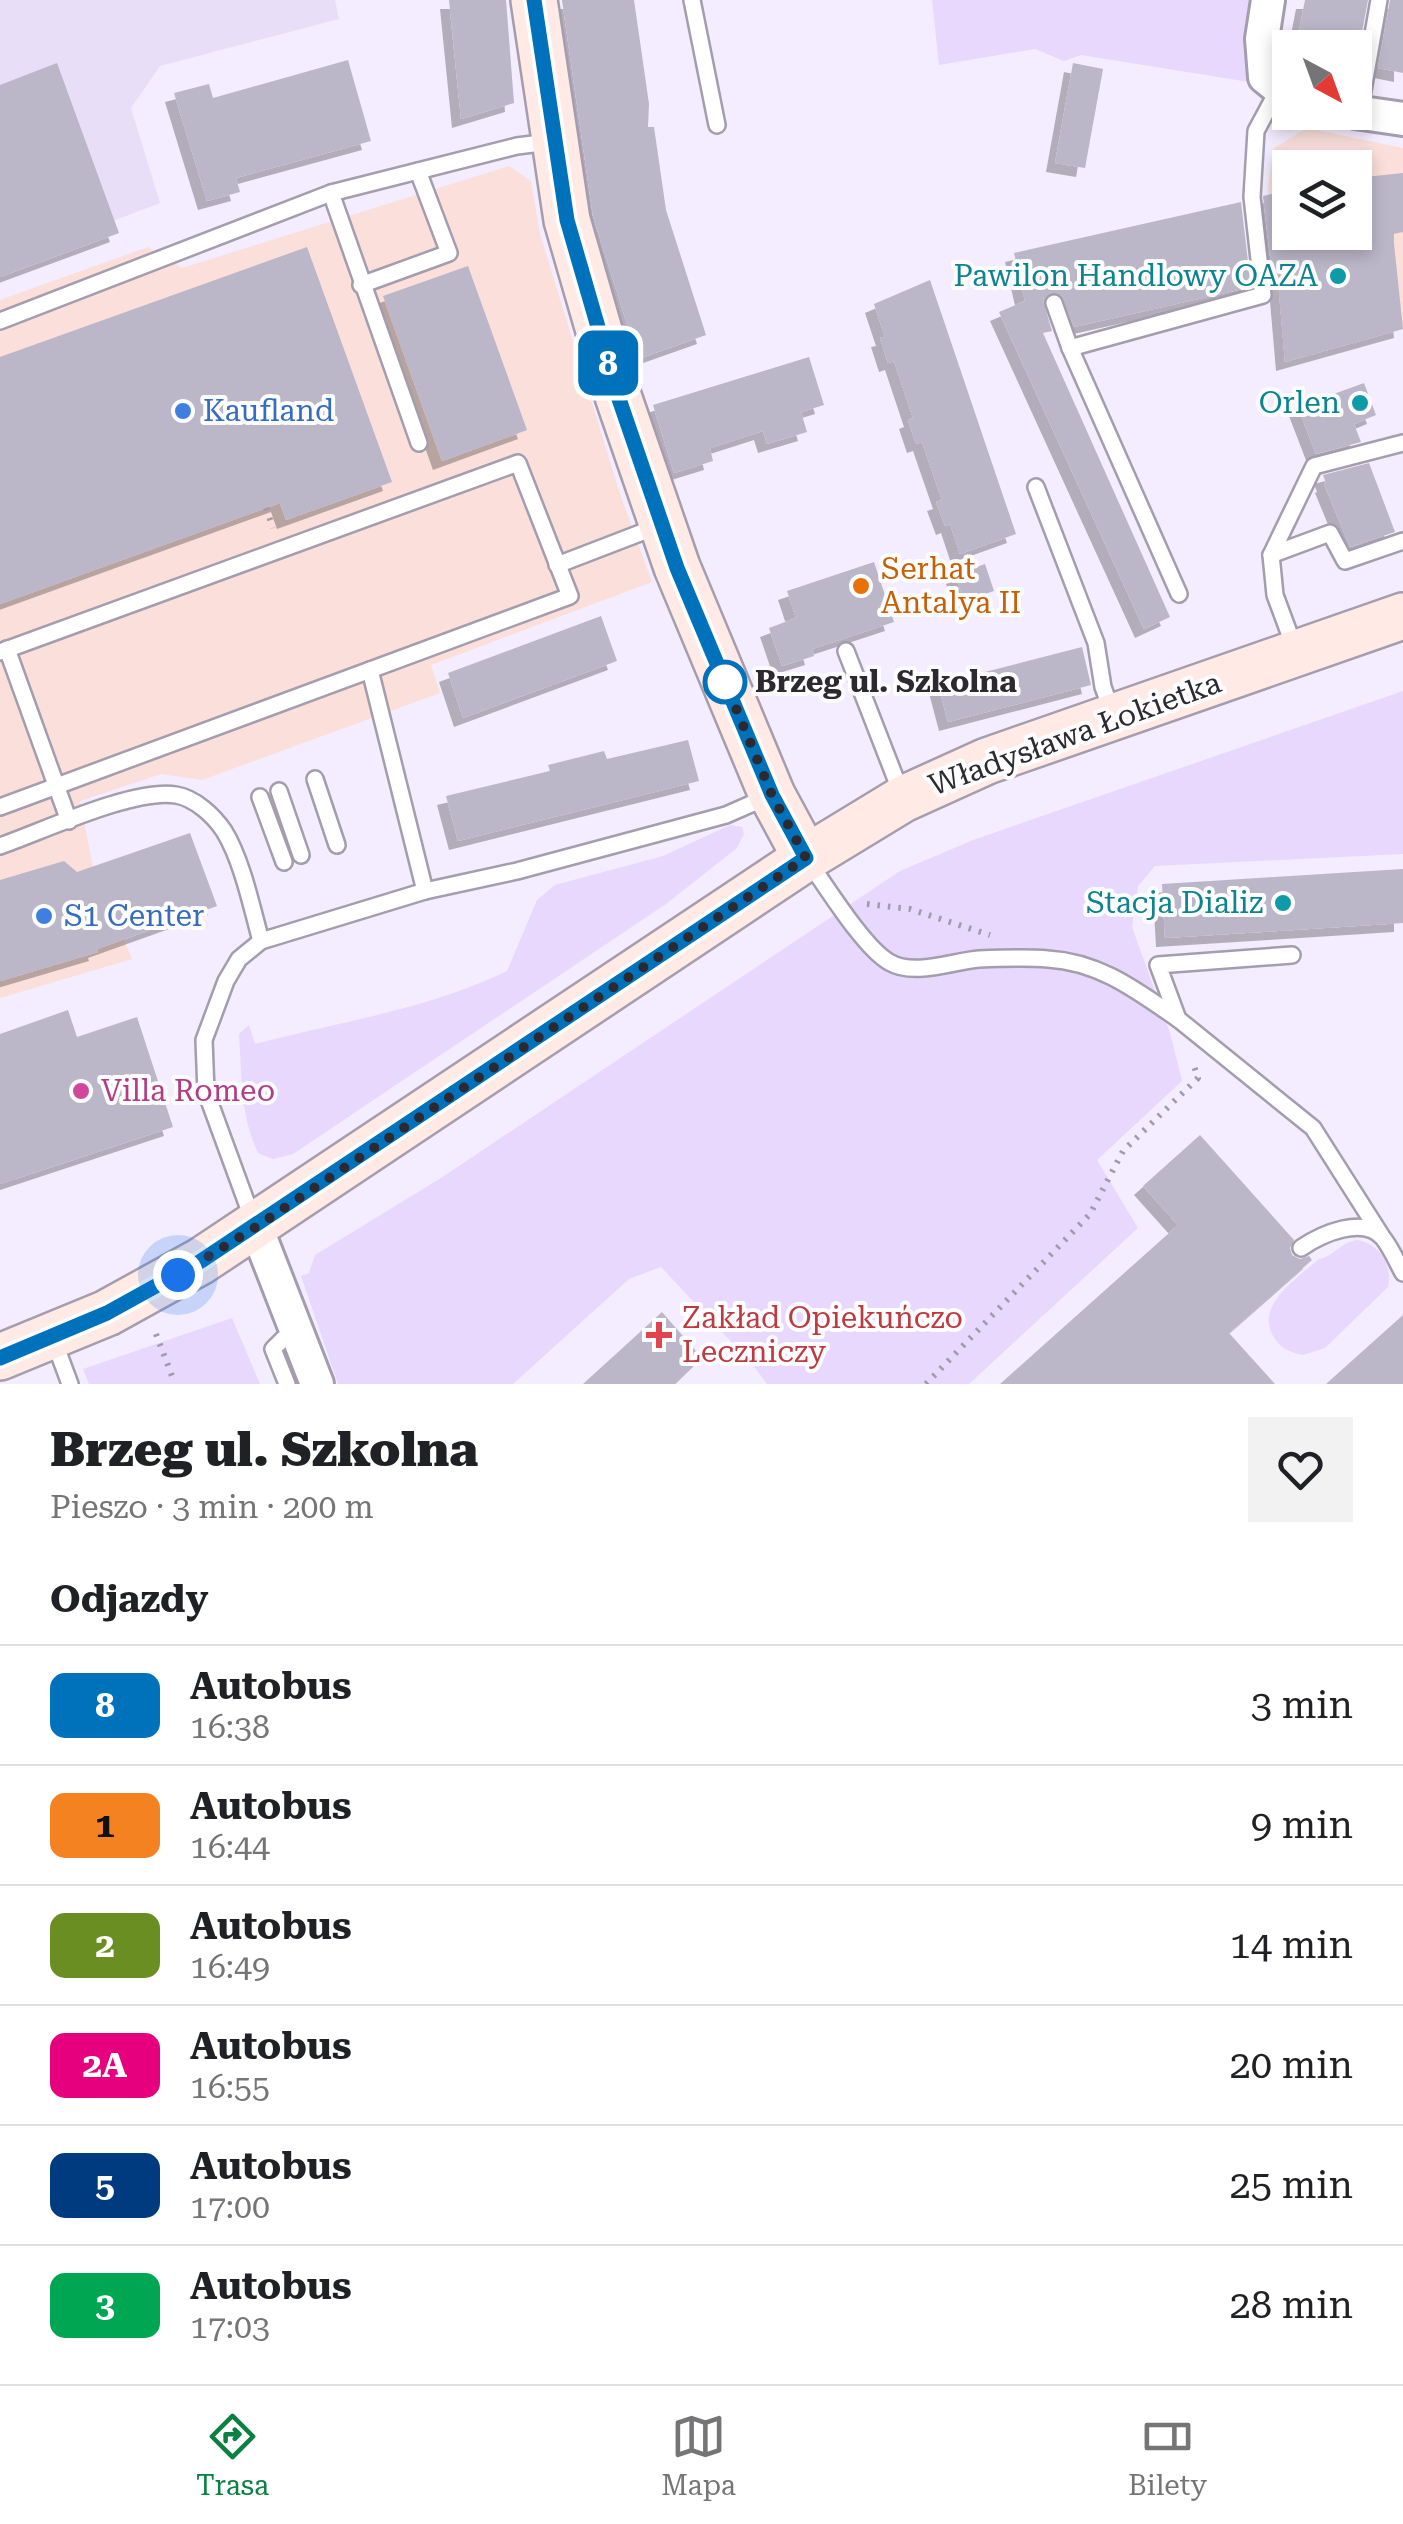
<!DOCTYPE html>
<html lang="pl">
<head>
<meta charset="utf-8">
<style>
  :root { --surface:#fff; --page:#f2f2f2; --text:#202124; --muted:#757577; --line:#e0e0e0; --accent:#0b8043 }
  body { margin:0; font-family:"Roboto Serif",serif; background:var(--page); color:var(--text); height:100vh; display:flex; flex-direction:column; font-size:38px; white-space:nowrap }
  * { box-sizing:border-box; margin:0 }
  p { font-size:32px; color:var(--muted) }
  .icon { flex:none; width:55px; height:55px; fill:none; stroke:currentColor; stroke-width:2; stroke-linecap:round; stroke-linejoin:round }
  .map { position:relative; height:1384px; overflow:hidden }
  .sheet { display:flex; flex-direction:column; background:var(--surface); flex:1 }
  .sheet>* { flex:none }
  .badge { padding:0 20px; border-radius:15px; font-size:35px; line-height:65px }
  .needle { width:65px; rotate:139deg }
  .controls { position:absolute; left:1272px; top:30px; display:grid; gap:20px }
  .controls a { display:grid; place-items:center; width:100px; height:100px; border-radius:0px; background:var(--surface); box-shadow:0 5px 15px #0003; font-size:50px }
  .you { position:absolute; width:50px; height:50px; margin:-25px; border:8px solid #fff; border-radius:50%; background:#1a73e8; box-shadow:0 0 0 15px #1a73e833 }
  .map>.badge { position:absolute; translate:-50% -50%; box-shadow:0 0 0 5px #fff }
  h2 { padding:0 50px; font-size:38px; line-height:90px }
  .round { display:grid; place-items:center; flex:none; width:105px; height:105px; border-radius:0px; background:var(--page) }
  .headline { display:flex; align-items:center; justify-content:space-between; height:170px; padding:0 50px }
  h1 { font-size:48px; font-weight:800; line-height:75px }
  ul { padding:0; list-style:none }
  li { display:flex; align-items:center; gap:30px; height:120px; padding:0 50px; border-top:2px solid var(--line) }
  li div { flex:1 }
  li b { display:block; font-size:38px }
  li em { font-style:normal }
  li .badge { min-width:110px; font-weight:700; text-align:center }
  .tab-bar { display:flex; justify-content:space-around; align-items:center; height:140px; border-top:2px solid var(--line); background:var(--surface); font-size:28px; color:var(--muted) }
  .tab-bar a { display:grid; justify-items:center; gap:5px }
  .tab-bar .current { color:var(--accent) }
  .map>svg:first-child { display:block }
  .commercial { fill:#fadfdb; fill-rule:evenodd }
  .built { fill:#e9def7 }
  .green { fill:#e8d8fe }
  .building { fill:#bbb6c8; filter:url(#shadow) }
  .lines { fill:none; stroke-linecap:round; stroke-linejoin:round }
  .lane-casing { stroke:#a49dad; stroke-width:20 }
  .street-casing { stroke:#a49dad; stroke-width:38 }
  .secondary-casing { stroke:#a49dad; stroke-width:50 }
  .path { stroke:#a19ba9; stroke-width:6; stroke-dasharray:2.5 8; stroke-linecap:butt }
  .lane { stroke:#fff; stroke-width:15 }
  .street { stroke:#fff; stroke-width:32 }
  .secondary { stroke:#ffeae6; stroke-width:45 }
  .line-casing { stroke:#fff; stroke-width:22 }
  .line { stroke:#0072bc; stroke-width:15 }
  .walk { stroke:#2c2930; stroke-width:10; stroke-dasharray:0 18 }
  .culture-dot { fill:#0f9aa8; stroke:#fdfdfd; stroke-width:4 }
  .shop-dot { fill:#3f7fe0; stroke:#fdfdfd; stroke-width:4 }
  .food-dot { fill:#e8710a; stroke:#fdfdfd; stroke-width:4 }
  .stop-dot { fill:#fff; stroke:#0072bc; stroke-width:5 }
  .hotel-dot { fill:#d1479c; stroke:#fdfdfd; stroke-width:4 }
  .health-dot { fill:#e0444e; stroke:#fdfdfd; stroke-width:4 }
  .labels { text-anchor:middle; stroke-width:8; stroke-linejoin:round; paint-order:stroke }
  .culture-label { font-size:30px; fill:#0d838f; stroke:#fdfdfd; text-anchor:end }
  .shop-label { font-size:30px; fill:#366cbe; stroke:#fdfdfd; text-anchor:start }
  .food-label { font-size:30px; fill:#c56008; stroke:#fdfdfd; text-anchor:start }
  .stop-label { font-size:30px; font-weight:bold; fill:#2c2930; stroke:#fdfdfd; text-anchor:start }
  .street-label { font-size:30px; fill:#2c2930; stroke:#fdfdfd }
  .hotel-label { font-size:30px; fill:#b23c85; stroke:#fdfdfd; text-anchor:start }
  .health-label { font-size:30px; fill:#be3a42; stroke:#fdfdfd; text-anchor:start }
</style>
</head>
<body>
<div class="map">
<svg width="1403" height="1384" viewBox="0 0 1403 1384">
  <defs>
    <filter id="shadow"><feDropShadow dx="-9" dy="9" stdDeviation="0" flood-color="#0004"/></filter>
  </defs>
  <rect width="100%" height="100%" fill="#f4ecff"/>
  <g class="commercial">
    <path d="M 1307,128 L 1403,148 L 1403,329 L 1285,362 L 1268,187 L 1274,148 ZM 1290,168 L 1355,168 L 1355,232 L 1290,232 Z"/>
    <path d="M 509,166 L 531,181 L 540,234 L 620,494 L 652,582 L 431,665 L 440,693 L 202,780 L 161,774 L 80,801 L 93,867 L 132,959 L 0,998 L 0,300 L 148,247 L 182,268 Z"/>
  </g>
  <path class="built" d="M 0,0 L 335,0 L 339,19 L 160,66 L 131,108 L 160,203 L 0,264 Z"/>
  <g class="green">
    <path d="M 932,0 L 1262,0 L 1249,82 L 1081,55 L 1064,61 L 1035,49 L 939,65 Z"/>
    <path d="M 1403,691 L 1403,854 L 1155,866 L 1138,886 L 1132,927 L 1170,1033 L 1182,1081 L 1097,1160 L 1138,1228 L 969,1384 L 767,1384 L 753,1365 L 661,1267 L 629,1279 L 513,1384 L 338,1384 L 301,1276 L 309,1273 L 315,1255 L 441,1178 L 900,871 L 973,840 Z"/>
    <path d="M 730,825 L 742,827 L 744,834 L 737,848 L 666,904 L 293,1154 L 273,1159 L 258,1153 C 240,1114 242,1076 239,1034 L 249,1025 L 255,1044 C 339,1022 429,1009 507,971 L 537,900 L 555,885 L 663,856 Z"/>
    <path d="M 1357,1240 C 1379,1243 1393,1265 1388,1287 L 1325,1348 L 1303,1355 C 1289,1352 1279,1348 1272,1334 C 1257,1303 1299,1277 1319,1259 C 1333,1257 1341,1242 1357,1240 Z"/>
    <path d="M 232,1318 L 260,1384 L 89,1384 L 83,1369 Z"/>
  </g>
  <g class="building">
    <path d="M 449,0 L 506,0 L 514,103 L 461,119 Z"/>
    <path d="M 562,0 L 634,0 L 649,104 L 648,127 L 654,127 L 666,210 L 706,335 L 638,359 L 593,216 Z"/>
    <path d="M 1305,0 L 1368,0 L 1356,64 L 1355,48 L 1307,48 L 1299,31 Z"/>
    <path d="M 1390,0 L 1403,0 L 1403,73 L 1378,68 Z"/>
    <path d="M 348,60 L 371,141 L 236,178 L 240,192 L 207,201 L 174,93 L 209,84 L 213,98 Z"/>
    <path d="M 57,63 L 119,233 L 0,277 L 0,85 Z"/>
    <path d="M 1073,63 L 1103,69 L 1085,168 L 1055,163 Z"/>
    <path d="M 1403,173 L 1403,232 L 1393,234 L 1403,329 L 1285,362 L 1278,281 L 1273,282 L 1263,196 L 1290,190 L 1290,232 L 1355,232 L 1355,178 Z"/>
    <path d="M 1241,202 L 1251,287 L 1074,327 L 1060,294 L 1049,293 L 1043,300 L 1052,331 L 1043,333 L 1170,617 L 1144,629 L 999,312 L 1025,301 L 1014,253 Z"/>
    <path d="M 307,247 L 392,482 L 286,520 L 280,503 L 0,604 L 0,357 Z"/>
    <path d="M 468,266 L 527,430 L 442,461 L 383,296 Z"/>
    <path d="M 930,280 L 1016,534 L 960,554 L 950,524 L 945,526 L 936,502 L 942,500 L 922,442 L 916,444 L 908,420 L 913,418 L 894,361 L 888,363 L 880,338 L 885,337 L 874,304 Z"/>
    <path d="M 809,357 L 824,405 L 801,412 L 807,432 L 767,444 L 763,431 L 710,448 L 713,461 L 674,473 L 653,405 Z"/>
    <path d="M 1364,383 L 1376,415 L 1354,424 L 1361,442 L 1316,454 L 1298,407 Z"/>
    <path d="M 1369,463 L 1395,532 L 1350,547 L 1324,484 L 1326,483 L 1323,475 Z"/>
    <path d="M 874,562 L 894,622 L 812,649 L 814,656 L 782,666 L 769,628 L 796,618 L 787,591 Z"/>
    <path d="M 985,564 L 994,591 L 964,601 L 955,575 Z"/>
    <path d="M 601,616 L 617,661 L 463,718 L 448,673 Z"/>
    <path d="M 1082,647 L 1091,685 L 948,722 L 938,684 Z"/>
    <path d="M 688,740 L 699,781 L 458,841 L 446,796 L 550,771 L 548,765 L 604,751 L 607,759 Z"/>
    <path d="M 190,833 L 217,906 L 97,949 L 98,952 L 0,981 L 0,880 L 64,861 L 77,872 Z"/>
    <path d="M 1403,869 L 1403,923 L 1165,938 L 1162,884 Z"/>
    <path d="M 68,1010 L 77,1037 L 137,1017 L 173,1127 L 0,1184 L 0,1034 Z"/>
    <path d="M 1200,1135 L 1294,1240 L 1290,1248 L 1292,1255 L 1300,1259 L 1309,1256 L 1312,1260 L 1229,1333 L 1275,1384 L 1000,1384 L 1178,1225 L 1143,1186 Z"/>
    <path d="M 662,1312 L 702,1358 L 675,1384 L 583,1384 Z"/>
    <path d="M 1403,1315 L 1403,1384 L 1326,1384 Z"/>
  </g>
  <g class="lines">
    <defs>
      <g id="lane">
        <path d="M 692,0 L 717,125"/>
        <path d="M 1359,113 L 1379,0"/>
        <path d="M 331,193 L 419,443"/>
        <path d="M 361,285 L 449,253 L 418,171"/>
        <path d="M 1054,303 L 1070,348 L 1179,594"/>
        <path d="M 0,321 L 331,193 L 517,146 L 549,142"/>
        <path d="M 1070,348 L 1263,295 L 1252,197 L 1256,131 L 1279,88"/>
        <path d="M 1036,487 L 1096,643 L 1103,687 L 1113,714"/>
        <path d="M 1271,555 L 1330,533 L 1345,561 L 1403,541"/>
        <path d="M 557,565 L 661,525"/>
        <path d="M 7,649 L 69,821"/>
        <path d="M 1295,649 L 1275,595 L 1271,555 L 1314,466 L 1403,443"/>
        <path d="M 846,651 L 902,795"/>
        <path d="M 0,652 L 518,463 L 570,596 L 0,807"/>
        <path d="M 370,670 L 425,891"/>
        <path d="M 315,779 L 337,845"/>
        <path d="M 279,791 L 301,855"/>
        <path d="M 260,797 L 284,862"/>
        <path d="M 0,846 C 43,831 134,788 176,795 C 195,798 214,816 224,831 C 242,860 252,908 261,941"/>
        <path d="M 808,861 C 826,886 864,948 889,962 C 914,977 953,961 979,959 C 1002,958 1026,957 1048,959 C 1100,962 1137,991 1178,1019"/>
        <path d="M 1292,955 L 1158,965 L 1178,1019 L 1313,1128 L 1381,1235"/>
        <path d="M 254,1223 L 206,1092 L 204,1040 L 226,981 L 239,959 L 261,941 L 425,891 L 517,871 L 726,815 L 769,796"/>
        <path d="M 1301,1248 C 1321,1234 1364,1215 1383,1238 C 1391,1248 1397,1262 1403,1273"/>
        <path d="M 54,1341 L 70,1384"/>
        <path d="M 287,1384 L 273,1349 L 283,1339 L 298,1333"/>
      </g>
      <g id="street">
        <path d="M 1268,0 L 1262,39 L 1265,77 L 1290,97"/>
        <path d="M 1355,112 L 1403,119"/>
        <path d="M 256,1227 L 317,1384"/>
      </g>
      <g id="secondary">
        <path d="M 534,0 L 567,220 L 618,396 L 677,567 L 772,795 L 806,858"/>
        <path d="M 0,1357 L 107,1313 L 201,1261 L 806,858 L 903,799 L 987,761 L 1403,616"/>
      </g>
    </defs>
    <use href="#lane" class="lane-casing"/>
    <use href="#street" class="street-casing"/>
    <use href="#secondary" class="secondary-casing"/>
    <g class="path">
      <path d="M 266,508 L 273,528"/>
      <path d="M 867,904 L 910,909 L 990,935"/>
      <path d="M 156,1334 L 172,1376"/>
      <path d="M 926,1384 L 1090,1214 L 1123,1151 L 1198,1078 L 1193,1063"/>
    </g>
    <use href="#lane" class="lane"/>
    <use href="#street" class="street"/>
    <use href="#secondary" class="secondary"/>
  </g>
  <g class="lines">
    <defs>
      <path id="line" d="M 0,1358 L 107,1313 L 201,1261 L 806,858 L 772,795 L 677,568 L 618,396 L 567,220 L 534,0"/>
    </defs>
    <use href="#line" class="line-casing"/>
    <use href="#line" class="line"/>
    <path class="walk" d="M 178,1275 L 256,1227 L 806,858 L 772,795 L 725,682"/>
  </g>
  <g class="culture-dot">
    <circle cx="1338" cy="276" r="10"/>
    <circle cx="1360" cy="403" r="10"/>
    <circle cx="1283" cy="903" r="10"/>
  </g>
  <g class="shop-dot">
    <circle cx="183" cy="411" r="10"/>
    <circle cx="44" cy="916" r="10"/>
  </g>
  <circle class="food-dot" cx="861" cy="586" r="10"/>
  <circle class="stop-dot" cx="725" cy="682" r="20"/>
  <circle class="hotel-dot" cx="81" cy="1091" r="10"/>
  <path class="health-dot" d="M654 1320h10v10h10v10h-10v10h-10v-10h-10v-10h10z"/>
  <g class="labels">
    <g class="culture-label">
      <text x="1318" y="286">Pawilon Handlowy OAZA</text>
      <text x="1340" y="413">Orlen</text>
      <text x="1263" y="913">Stacja Dializ</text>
    </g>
    <g class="shop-label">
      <text x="203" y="421">Kaufland</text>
      <text x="64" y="926">S1 Center</text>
    </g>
    <g class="food-label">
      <text x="881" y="579">Serhat<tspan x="881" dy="34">Antalya II</tspan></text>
    </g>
    <g class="stop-label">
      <text x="755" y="692">Brzeg ul. Szkolna</text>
    </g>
    <g class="street-label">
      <text transform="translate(1075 734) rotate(-20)" y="10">Władysława Łokietka</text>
    </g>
    <g class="hotel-label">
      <text x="101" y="1101">Villa Romeo</text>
    </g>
    <g class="health-label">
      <text x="682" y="1328">Zakład Opiekuńczo<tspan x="682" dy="34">Leczniczy</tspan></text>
    </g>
  </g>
</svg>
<div class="controls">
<a><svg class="needle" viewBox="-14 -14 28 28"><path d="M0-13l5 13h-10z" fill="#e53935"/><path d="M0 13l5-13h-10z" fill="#757577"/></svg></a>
<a><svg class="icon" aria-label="layers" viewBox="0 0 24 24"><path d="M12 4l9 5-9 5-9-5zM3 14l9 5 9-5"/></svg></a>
</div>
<div class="you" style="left:178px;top:1275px"></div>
<b class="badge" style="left:608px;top:363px;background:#0072bc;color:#fff">8</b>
</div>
<section class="sheet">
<div class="headline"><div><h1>Brzeg ul. Szkolna</h1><p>Pieszo · 3 min · 200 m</p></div><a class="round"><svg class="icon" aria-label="heart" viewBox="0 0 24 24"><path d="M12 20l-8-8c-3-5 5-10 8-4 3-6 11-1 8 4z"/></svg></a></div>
<h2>Odjazdy</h2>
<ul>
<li><span class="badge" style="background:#0072bc;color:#fff">8</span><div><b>Autobus</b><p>16:38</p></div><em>3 min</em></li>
<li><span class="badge" style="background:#f58220;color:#111">1</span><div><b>Autobus</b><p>16:44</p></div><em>9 min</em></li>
<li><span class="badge" style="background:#6b8e23;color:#fff">2</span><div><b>Autobus</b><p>16:49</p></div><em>14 min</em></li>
<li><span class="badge" style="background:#e6007e;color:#fff">2A</span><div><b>Autobus</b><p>16:55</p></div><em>20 min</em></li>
<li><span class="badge" style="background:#003b80;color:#fff">5</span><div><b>Autobus</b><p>17:00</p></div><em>25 min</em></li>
<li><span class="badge" style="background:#00a651;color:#fff">3</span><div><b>Autobus</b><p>17:03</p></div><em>28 min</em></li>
</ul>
</section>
<nav class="tab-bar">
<a class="current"><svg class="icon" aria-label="directions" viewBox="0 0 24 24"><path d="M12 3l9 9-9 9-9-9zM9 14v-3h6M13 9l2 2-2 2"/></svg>Trasa</a>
<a><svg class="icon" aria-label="map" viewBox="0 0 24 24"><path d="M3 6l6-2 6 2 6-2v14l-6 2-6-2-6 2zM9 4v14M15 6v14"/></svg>Mapa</a>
<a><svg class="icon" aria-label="tickets" viewBox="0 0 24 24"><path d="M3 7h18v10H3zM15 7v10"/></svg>Bilety</a>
</nav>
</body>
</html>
